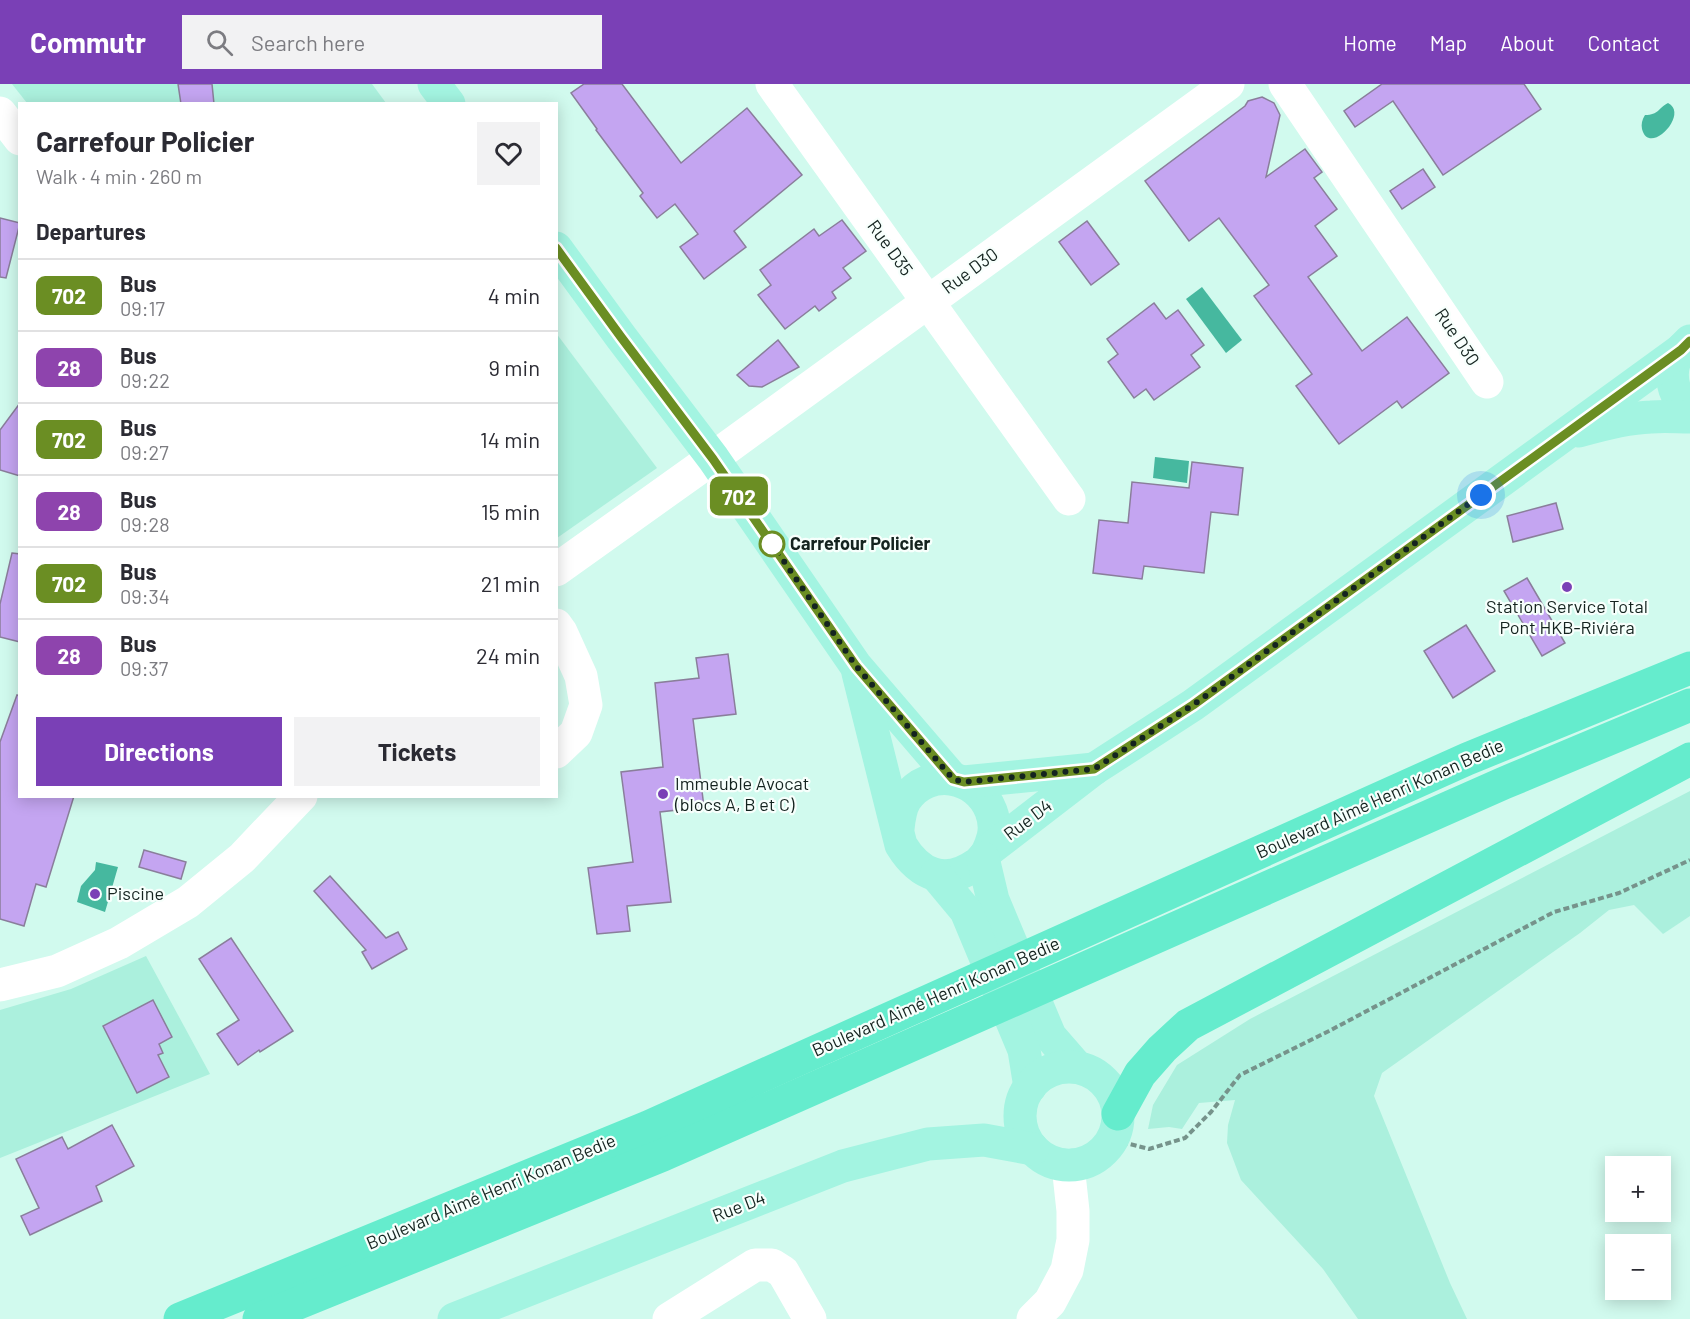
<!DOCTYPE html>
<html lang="en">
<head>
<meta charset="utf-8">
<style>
  :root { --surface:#fff; --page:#f2f2f3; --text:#2b2b33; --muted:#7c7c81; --line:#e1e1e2; --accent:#7a40b6 }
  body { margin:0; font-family:Barlow,sans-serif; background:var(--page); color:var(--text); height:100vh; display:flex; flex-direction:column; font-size:22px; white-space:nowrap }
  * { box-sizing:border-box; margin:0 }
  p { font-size:20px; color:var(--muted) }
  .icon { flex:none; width:33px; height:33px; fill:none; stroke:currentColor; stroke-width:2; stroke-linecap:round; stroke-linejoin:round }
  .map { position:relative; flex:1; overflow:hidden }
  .drawer { position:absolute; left:18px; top:18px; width:540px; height:696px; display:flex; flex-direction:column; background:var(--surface); border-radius:0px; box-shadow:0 3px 15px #0003 }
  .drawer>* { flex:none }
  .badge { padding:0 12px; border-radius:9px; font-size:21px; line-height:39px }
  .controls { position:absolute; left:1605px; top:1072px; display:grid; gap:12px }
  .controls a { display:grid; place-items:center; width:66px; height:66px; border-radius:0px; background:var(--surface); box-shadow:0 3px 15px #0003; font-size:30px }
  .you { position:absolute; width:30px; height:30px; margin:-15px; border:4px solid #fff; border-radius:50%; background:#1a73e8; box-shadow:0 0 0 9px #1a73e833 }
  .map>.badge { position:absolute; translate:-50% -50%; box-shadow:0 0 0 3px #fff }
  h2 { padding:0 18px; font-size:22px; line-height:54px }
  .round { display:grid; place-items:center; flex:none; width:63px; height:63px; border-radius:0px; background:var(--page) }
  .head { display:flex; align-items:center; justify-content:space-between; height:102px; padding:0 18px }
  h1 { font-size:28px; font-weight:700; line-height:45px }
  .primary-button { display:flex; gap:12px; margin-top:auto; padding:12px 18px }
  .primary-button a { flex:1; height:69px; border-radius:0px; background:var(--accent); color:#fff; font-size:24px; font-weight:700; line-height:69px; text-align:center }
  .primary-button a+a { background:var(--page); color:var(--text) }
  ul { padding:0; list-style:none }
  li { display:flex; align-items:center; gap:18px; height:72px; padding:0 18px; border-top:2px solid var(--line) }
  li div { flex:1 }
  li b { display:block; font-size:22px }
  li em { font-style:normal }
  li .badge { min-width:66px; font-weight:700; text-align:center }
  header { display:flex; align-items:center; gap:36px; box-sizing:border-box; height:84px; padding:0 30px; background:var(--accent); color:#fff }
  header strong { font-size:28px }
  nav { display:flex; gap:33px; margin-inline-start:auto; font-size:21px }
  .search { width:420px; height:54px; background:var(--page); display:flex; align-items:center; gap:15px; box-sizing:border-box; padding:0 21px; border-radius:0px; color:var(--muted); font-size:22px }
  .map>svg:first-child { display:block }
  .green { fill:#abf0dd }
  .water { fill:#46b89f }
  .building { fill:#c4a5f1; stroke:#8a7e9b; stroke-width:1.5 }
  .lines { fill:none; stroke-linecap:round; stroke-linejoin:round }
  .path { stroke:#76938b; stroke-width:4; stroke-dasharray:6 3; stroke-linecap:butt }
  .minor { stroke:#fff; stroke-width:33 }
  .major { stroke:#a3f4e1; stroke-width:33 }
  .highway { stroke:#65eccd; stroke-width:33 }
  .line-casing { stroke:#fff; stroke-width:14 }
  .line { stroke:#6b8e23; stroke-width:9 }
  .walk { stroke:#14231f; stroke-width:6; stroke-dasharray:0 10.8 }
  .stop-dot { fill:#fff; stroke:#6b8e23; stroke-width:3 }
  .poi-dot { fill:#7a40b6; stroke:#f7fffc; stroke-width:2 }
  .labels { text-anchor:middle; stroke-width:4.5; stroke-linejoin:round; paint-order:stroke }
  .street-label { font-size:18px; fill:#14231f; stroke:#f7fffc }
  .stop-label { font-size:18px; font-weight:bold; fill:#14231f; stroke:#f7fffc; text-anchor:start }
  .poi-label { font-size:18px; fill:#14231f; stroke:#f7fffc; text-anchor:start }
</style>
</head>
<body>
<header>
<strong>Commutr</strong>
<div class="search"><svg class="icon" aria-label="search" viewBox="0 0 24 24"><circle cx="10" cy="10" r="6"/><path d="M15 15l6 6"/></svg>Search here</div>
<nav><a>Home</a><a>Map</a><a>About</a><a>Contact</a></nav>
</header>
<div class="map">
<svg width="1690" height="1235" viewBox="0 0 1690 1235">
  <rect width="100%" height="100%" fill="#d1faee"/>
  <g class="green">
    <path d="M 12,0 L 372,0 L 386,19 L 27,19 Z"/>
    <path d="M 556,249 L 657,384 L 557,454 L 556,454 Z"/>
    <path d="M 1690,707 L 1690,832 L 1663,850 L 1634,821 L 1609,826 L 1580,849 L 1382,989 L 1374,1012 L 1450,1199 L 1467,1235 L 1358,1235 L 1323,1185 L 1241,1096 L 1227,1059 L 1228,1041 L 1235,1016 L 1199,1019 L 1182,1045 L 1169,1043 L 1148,1045 L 1153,1021 L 1177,981 L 1250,935 Z"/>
    <path d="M 146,872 L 210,990 L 0,1074 L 0,926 L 71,905 Z"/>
  </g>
  <g class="water">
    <path d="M 1668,19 C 1690,30 1649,73 1642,45 C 1641,40 1642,36 1645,31 C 1659,31 1658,24 1668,19 Z"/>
    <path d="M 1202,203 L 1242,256 L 1226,269 L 1186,215 Z"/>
    <path d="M 1155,373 L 1189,377 L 1187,399 L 1153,394 Z"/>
    <path d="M 96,778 L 118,783 L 105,828 L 77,818 L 81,802 L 95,786 Z"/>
  </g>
  <g class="building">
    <path d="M 178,0 L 212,0 L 214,20 L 181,20 Z"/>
    <path d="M 584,0 L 622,0 L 681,79 L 747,24 L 802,91 L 734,147 L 746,163 L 704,195 L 680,163 L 698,150 L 675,120 L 657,134 L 640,112 L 643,109 L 596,46 L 597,45 L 571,9 Z"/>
    <path d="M 1382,0 L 1524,0 L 1541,25 L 1443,91 L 1393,17 L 1355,43 L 1344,27 Z"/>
    <path d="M 1262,13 L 1274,19 L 1280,31 L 1266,93 L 1305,65 L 1322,88 L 1314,94 L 1337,125 L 1315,142 L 1337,172 L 1308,193 L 1362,267 L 1407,233 L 1449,289 L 1402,324 L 1397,317 L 1339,360 L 1296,302 L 1312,290 L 1254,212 L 1269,201 L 1219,134 L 1189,157 L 1145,97 L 1245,22 L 1248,17 Z"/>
    <path d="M 1423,85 L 1435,103 L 1402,125 L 1390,107 Z"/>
    <path d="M 0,134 L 20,139 L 6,194 L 0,193 Z"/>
    <path d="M 842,136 L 866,167 L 843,184 L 851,194 L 832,208 L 836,214 L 819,227 L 815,222 L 785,245 L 758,211 L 771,201 L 760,186 L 814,145 L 819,152 Z"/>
    <path d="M 1087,137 L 1119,180 L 1091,201 L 1059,158 Z"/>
    <path d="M 1154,219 L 1166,235 L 1178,226 L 1204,261 L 1191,271 L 1200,283 L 1154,316 L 1146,305 L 1134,314 L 1108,278 L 1118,270 L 1107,255 Z"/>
    <path d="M 778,256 L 799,283 L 762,303 L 749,302 L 737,291 Z"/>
    <path d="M 20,319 L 20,392 L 0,386 L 0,346 Z"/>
    <path d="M 1192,378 L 1243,384 L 1238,431 L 1211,428 L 1204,489 L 1144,482 L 1142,495 L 1093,489 L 1099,436 L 1128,439 L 1132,398 L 1189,404 Z"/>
    <path d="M 1556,419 L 1563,445 L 1513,458 L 1507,432 Z"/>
    <path d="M 12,469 L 20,470 L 20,558 L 0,553 L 0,520 Z"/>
    <path d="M 1527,494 L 1565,559 L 1542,572 L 1504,507 Z"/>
    <path d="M 1466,541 L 1495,587 L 1453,614 L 1424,567 Z"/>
    <path d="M 728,570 L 736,630 L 693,635 L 704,723 L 660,728 L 671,818 L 627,822 L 630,847 L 597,850 L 588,784 L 633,778 L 621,688 L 663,683 L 655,599 L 699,594 L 696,574 Z"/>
    <path d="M 17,611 L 20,612 L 20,712 L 74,712 L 46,803 L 36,800 L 24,842 L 0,835 L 0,658 Z"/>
    <path d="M 144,766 L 186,778 L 181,795 L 139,783 Z"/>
    <path d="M 330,792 L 386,854 L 398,848 L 407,865 L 372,885 L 362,868 L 366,866 L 314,807 Z"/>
    <path d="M 231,854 L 293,947 L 260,968 L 259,966 L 238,981 L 217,950 L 239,936 L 199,875 Z"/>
    <path d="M 153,916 L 172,953 L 159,960 L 163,969 L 158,971 L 169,993 L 137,1009 L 103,942 Z"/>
    <path d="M 112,1041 L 134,1082 L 96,1102 L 102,1117 L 30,1151 L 21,1132 L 39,1124 L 16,1075 L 62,1053 L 68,1065 Z"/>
  </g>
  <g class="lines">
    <path class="path" d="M 1122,1058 L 1149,1065 L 1185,1054 L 1211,1028 L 1240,991 L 1329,947 L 1554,828 L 1619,809 L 1690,776"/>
    <g class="minor">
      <path d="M 772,0 L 1069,415"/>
      <path d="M 1285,0 L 1487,298"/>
      <path d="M 0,29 L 20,55"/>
      <path d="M 556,486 L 713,374 L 1228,0"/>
      <path d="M 556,541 L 561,548 L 581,592 L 586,621 L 576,649 L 556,668"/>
      <path d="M 0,901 L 57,887 L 119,859 L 188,818 L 242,774 L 301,712"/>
      <path d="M 669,1235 L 755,1181 L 772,1181 L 783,1188 L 810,1235"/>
      <path d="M 1033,1235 L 1050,1218 L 1067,1186 L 1073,1156 L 1073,1127 L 1068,1081"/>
    </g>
    <g class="major">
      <path d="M 434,0 L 449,20"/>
      <path d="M 556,164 L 621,253 L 713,374 L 856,582 L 953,695"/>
      <path d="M 1681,266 C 1679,270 1676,275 1674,279 C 1669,296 1676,317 1690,327"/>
      <path d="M 1579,347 C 1603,340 1626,334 1651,333 C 1664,332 1677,333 1690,333"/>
      <path d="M 858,589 L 901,761 C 920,792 946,802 977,780 C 986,774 990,764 993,753 C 995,745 994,735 991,727 C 977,691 929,682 906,715 C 900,724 899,735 898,745"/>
      <path d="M 964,698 L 1094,685"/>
      <path d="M 990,765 L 1094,685 L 1193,621 L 1681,266 L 1690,257"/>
      <path d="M 983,774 L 993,816 L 1050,952 L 1077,983"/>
      <path d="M 936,791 L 966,827 L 1024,966 L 1030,1003"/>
      <circle cx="1069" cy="1032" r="49"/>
      <path d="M 454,1235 L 843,1082 L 928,1060 L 984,1056 L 1033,1065"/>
    </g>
    <g class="highway">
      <path d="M 1118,1030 L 1140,990 L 1162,965 L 1188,941 L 1690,675"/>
      <path d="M 180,1235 L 648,1043 L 1467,675 L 1690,584"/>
      <path d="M 259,1235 L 663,1071 L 1504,699 L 1690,621"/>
    </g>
  </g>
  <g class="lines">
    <defs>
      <path id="line" d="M 556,164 L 621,253 L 713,375 L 856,582 L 953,695 L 964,698 L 1094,685 L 1193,621 L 1681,266 L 1690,257"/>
    </defs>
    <use href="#line" class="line-casing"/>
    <use href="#line" class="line"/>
    <path class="walk" d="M 772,460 L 856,582 L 953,695 L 964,698 L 1094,685 L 1193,621 L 1481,411"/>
  </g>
  <circle class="stop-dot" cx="772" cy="460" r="12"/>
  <g class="poi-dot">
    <circle cx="1567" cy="503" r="6"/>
    <circle cx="663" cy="710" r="6"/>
    <circle cx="95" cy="810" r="6"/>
  </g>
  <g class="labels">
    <g class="street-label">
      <text transform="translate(890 164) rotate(54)" y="6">Rue D35</text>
      <text transform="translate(970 187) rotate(-36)" y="6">Rue D30</text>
      <text transform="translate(1457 253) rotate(56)" y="6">Rue D30</text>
      <text transform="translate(1380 715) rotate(-24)" y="6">Boulevard Aimé Henri Konan Bedie</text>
      <text transform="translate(1028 736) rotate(-37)" y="6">Rue D4</text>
      <text transform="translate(936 913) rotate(-24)" y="6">Boulevard Aimé Henri Konan Bedie</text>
      <text transform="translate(491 1108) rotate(-23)" y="6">Boulevard Aimé Henri Konan Bedie</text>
      <text transform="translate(739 1123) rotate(-21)" y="6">Rue D4</text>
    </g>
    <g class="stop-label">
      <text x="790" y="466">Carrefour Policier</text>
    </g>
    <g class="poi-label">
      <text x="1567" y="529" text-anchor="middle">Station Service Total<tspan x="1567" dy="21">Pont HKB-Riviéra</tspan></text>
      <text x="675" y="706">Immeuble Avocat<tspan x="675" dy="21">(blocs A, B et C)</tspan></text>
      <text x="107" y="816">Piscine</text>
    </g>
  </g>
</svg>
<div class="controls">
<a>+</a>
<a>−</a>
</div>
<div class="you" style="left:1481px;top:411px"></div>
<b class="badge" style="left:739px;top:412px;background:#6b8e23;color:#fff">702</b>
<section class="drawer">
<div class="head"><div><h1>Carrefour Policier</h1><p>Walk · 4 min · 260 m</p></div><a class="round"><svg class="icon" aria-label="heart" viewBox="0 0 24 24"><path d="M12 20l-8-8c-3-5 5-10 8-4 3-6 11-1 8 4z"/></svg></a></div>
<h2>Departures</h2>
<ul>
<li><span class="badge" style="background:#6b8e23;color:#fff">702</span><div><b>Bus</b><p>09:17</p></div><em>4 min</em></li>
<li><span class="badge" style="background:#8e44ad;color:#fff">28</span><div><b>Bus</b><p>09:22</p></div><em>9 min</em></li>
<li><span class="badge" style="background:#6b8e23;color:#fff">702</span><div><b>Bus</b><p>09:27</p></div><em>14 min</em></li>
<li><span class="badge" style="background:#8e44ad;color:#fff">28</span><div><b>Bus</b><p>09:28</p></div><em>15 min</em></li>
<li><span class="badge" style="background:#6b8e23;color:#fff">702</span><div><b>Bus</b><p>09:34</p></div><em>21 min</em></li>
<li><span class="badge" style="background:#8e44ad;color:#fff">28</span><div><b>Bus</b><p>09:37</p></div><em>24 min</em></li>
</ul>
<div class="primary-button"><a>Directions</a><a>Tickets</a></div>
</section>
</div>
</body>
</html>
